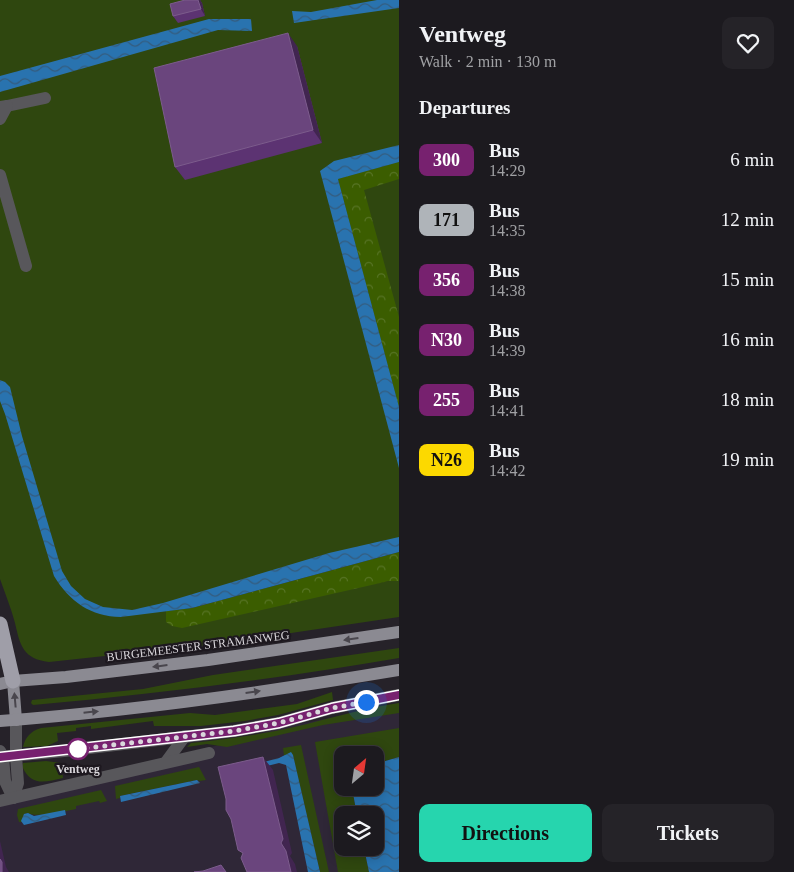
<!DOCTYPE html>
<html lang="en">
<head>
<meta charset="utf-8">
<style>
  :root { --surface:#1c1a1f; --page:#252328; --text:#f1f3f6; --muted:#a0a1a4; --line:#3a383d; --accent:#26d5ae }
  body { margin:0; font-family:Georgia,serif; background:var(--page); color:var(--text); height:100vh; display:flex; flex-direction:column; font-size:19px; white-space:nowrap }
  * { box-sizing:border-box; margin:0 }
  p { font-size:16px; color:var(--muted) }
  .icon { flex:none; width:28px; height:28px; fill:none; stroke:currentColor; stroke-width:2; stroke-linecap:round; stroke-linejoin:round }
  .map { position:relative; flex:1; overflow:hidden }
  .panel { display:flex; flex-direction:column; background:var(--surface); width:395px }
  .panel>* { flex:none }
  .badge { padding:0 10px; border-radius:8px; font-size:18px; line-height:32px }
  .needle { width:32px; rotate:29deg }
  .tools { position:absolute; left:334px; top:746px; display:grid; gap:10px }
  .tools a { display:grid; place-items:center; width:50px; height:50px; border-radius:10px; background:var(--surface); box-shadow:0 2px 12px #0003,0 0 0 1px var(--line); font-size:25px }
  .you { position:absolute; width:25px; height:25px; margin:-12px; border:4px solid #fff; border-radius:50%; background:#1a73e8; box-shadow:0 0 0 8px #1a73e833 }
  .map>.badge { position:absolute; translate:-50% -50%; box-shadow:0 0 0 2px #fff }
  h2 { padding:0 20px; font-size:19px; line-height:45px }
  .round { display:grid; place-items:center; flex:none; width:52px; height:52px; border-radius:10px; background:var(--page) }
  .summary { display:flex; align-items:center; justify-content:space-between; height:85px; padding:0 20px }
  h1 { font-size:24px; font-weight:700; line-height:38px }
  .button { display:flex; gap:10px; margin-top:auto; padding:10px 20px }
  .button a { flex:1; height:58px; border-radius:10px; background:var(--accent); color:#111; font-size:20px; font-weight:700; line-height:58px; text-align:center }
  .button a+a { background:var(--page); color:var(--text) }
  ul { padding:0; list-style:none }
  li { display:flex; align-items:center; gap:15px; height:60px; padding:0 20px }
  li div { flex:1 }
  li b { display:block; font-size:19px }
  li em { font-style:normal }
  li .badge { min-width:55px; font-weight:700; text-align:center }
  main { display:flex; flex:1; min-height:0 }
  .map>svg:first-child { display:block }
  .commercial { fill:#2f2737; fill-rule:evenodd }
  .green { fill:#2f470f }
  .forest { fill:url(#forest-crowns) }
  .water { fill:url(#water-waves) }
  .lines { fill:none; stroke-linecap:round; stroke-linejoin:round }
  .minor { stroke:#58575b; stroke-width:12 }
  .major { stroke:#8b8a92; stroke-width:12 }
  .highway { stroke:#9f9ea8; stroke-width:15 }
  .wall { fill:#5c3372 }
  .shaded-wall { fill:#412550 }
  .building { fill:#6a457d; stroke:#7c5c8c }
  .oneway { fill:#49464d }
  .line-casing { stroke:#fff; stroke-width:11 }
  .line { stroke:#77216f; stroke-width:8 }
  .walk { stroke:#dad7dc; stroke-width:5; stroke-dasharray:0 9 }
  .stop-dot { fill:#fff; stroke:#77216f; stroke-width:2.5 }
  .labels { text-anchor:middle; stroke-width:4.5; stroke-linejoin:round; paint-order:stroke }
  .street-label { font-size:12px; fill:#dad7dc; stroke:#1d181f }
  .stop-label { font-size:12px; font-weight:bold; fill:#dad7dc; stroke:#1d181f }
</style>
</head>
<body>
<main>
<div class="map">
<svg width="399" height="872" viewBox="0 0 399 872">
  <defs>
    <pattern id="forest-crowns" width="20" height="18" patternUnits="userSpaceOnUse" patternTransform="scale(1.25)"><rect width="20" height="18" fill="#3b5d00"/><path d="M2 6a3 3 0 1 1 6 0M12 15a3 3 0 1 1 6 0" fill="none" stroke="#577425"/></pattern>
    <pattern id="water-waves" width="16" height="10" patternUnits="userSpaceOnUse" patternTransform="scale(1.25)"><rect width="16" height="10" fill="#2973af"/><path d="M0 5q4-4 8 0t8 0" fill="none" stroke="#345c7e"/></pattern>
  </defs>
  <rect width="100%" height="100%" fill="#262229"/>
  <path class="commercial" d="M 399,705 L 399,872 L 0,872 L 0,805 L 288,726 ZM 342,755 L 375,755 L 375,788 L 342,788 ZM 342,815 L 375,815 L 375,848 L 342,848 Z"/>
  <g class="green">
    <path d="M 0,0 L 399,0 L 399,545 L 157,608 L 132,610 L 166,611 L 166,622 L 389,581 L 399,581 L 399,617 L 216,644 L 49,662 C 23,659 20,645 15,623 C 11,608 5,593 0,579 Z"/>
    <path d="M 399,648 L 399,658 C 278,679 155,694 33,705 L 31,703 L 32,700 L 143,689 L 213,675 Z"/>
    <path d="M 332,692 L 333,700 L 278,715 L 245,721 L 201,726 L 154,726 L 153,721 L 91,729 L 91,726 L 76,728 L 76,731 L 57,733 L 58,741 L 47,746 L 23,747 C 25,737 31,731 41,728 L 190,713 L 215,715 L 297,704 Z"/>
    <path d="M 399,703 L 399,713 L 323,725 L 227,747 L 207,744 L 187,747 L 191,743 C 225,739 260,735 294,727 C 329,719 363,708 399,703 Z"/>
    <path d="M 399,728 L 399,757 L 375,764 L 375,755 L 342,755 L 342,788 L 352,788 L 357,815 L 342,815 L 342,848 L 364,848 L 369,872 L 338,872 L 315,742 Z"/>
    <path d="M 301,745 L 329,872 L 320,872 L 293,756 L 284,756 L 283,748 Z"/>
    <path d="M 46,761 L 61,763 L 63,778 C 45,782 31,787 22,766 L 23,763 Z"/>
    <path d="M 199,767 L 206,780 L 200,781 L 197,780 L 120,796 L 120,798 L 116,799 L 115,786 Z"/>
    <path d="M 101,790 L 107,801 L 100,803 L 99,801 L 76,806 L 76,809 C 67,811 35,818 28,813 L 24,814 L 22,822 L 19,822 L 17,815 L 18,809 Z"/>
  </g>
  <g class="forest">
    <path d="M 399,162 L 399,179 L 364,190 L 399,317 L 399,407 L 338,179 Z"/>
    <path d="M 399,552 L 399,581 L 389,581 L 182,628 L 172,626 L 166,622 L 166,611 L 192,608 Z"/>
  </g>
  <g class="water">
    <path d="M 377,0 L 399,0 L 399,8 L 294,23 L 292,11 L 311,12 Z"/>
    <path d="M 209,19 L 251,19 L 252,31 L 218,30 L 0,92 L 0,76 Z"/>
    <path d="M 399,145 L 399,162 L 338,179 L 399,407 L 399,468 L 320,171 L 334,161 Z"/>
    <path d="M 0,380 L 5,382 L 10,387 L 22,436 L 62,571 L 71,586 L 85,599 L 103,607 L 132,610 L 163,603 L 329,553 L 399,537 L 399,552 L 192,608 L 121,617 C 91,617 69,601 54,576 L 5,414 L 0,401 Z"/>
    <path d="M 291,752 L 293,755 L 320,872 L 308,872 L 286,765 L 279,763 L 226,776 L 226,772 L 279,758 Z"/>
    <path d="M 399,757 L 399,872 L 369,872 L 364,848 L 375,848 L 375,815 L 357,815 L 352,788 L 375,788 L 375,764 Z"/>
    <path d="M 197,780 L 200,783 L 121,802 L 120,796 Z"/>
    <path d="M 65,810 L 66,815 L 24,825 L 21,821 L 24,814 L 28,813 L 34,816 Z"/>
  </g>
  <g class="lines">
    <g class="minor">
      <path d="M 7,106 L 45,98"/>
      <path d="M 0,107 L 7,106 L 0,119"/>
      <path d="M 0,175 L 26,266"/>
      <path d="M 0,751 L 3,757 L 5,781 L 13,798"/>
      <path d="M 0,757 L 64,751 L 234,731 L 279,723 L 332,708 L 399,695"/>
      <path d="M 166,762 L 185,736"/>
      <path d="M 13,798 L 18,783 L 16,756 L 16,720"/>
      <path d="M 0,801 L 209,753"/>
    </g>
    <g class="major">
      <path d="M 13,681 L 16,720"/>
      <path d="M 0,684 L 13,681 L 66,677 L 208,660 L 399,632"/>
      <path d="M 0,721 C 133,711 267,692 399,670"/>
    </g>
    <path class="highway" d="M 0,624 L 13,681"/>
  </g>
  <g class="wall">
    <path d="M 185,0 L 200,0 L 202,3 L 205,16 L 178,23 L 173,16 Z"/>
    <path d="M 297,46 L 322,143 L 185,180 L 175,167 Z"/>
  </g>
  <g class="shaded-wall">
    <path d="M 198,0 L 200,0 L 202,3 L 205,16 L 201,9 Z"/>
    <path d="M 288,33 L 297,46 L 322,143 L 313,130 Z"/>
    <path d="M 263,757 L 273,770 L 292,853 L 290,856 L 295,864 L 297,872 L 291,872 L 281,843 Z"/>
    <path d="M 0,841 L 6,867 L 9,872 L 2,872 L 0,859 Z"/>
  </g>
  <g class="building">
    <path d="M 185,0 L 198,0 L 201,9 L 173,16 L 170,4 Z"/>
    <path d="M 288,33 L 313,130 L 175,167 L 154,68 Z"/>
    <path d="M 263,757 L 283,839 L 281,843 L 286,851 L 291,872 L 247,872 L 241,858 L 243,853 L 238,850 L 231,819 L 226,810 L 226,799 L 218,767 Z"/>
    <path d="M 0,859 L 2,862 L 2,872 L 0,872 Z"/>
    <path d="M 221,865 L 226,872 L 194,872 L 203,871 Z"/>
  </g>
  <defs><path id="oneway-solid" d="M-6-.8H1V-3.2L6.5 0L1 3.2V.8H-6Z" transform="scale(1.25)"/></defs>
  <g class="oneway">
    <use href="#oneway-solid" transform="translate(351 639) rotate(172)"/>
    <use href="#oneway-solid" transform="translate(160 666) rotate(173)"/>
    <use href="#oneway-solid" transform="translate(253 692) rotate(-8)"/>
    <use href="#oneway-solid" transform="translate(15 700) rotate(-95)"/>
    <use href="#oneway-solid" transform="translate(91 712) rotate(-6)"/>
  </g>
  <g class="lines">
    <defs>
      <path id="line" d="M 0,757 L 234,731 L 279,723 L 332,708 L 399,695"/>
    </defs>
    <use href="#line" class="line-casing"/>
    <use href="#line" class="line"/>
    <path class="walk" d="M 78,749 L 234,731 L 279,723 L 332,708 L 366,702"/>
  </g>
  <circle class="stop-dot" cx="78" cy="749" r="10"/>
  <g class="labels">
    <g class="street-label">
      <text transform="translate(198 646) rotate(-7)" y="4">BURGEMEESTER STRAMANWEG</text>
    </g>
    <g class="stop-label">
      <text x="78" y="773">Ventweg</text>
    </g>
  </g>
</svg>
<div class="tools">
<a><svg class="needle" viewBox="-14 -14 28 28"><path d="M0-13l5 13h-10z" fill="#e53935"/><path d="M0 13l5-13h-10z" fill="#a0a1a4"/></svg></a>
<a><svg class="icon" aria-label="layers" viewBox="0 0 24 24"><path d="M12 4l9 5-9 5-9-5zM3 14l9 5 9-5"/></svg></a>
</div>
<div class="you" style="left:366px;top:702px"></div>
</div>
<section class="panel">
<div class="summary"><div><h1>Ventweg</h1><p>Walk · 2 min · 130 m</p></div><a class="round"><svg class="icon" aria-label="heart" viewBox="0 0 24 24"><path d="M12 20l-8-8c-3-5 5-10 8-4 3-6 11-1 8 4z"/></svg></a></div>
<h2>Departures</h2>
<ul>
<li><span class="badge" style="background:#77216f;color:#fff">300</span><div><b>Bus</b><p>14:29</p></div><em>6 min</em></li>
<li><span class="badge" style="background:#afb4b9;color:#111">171</span><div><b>Bus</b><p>14:35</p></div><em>12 min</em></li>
<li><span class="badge" style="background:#77216f;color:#fff">356</span><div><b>Bus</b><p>14:38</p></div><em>15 min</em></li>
<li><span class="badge" style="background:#77216f;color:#fff">N30</span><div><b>Bus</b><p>14:39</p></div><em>16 min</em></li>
<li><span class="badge" style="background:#77216f;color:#fff">255</span><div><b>Bus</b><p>14:41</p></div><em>18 min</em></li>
<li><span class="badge" style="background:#fcd900;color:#111">N26</span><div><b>Bus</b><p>14:42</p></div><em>19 min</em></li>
</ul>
<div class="button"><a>Directions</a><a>Tickets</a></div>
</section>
</main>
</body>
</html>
